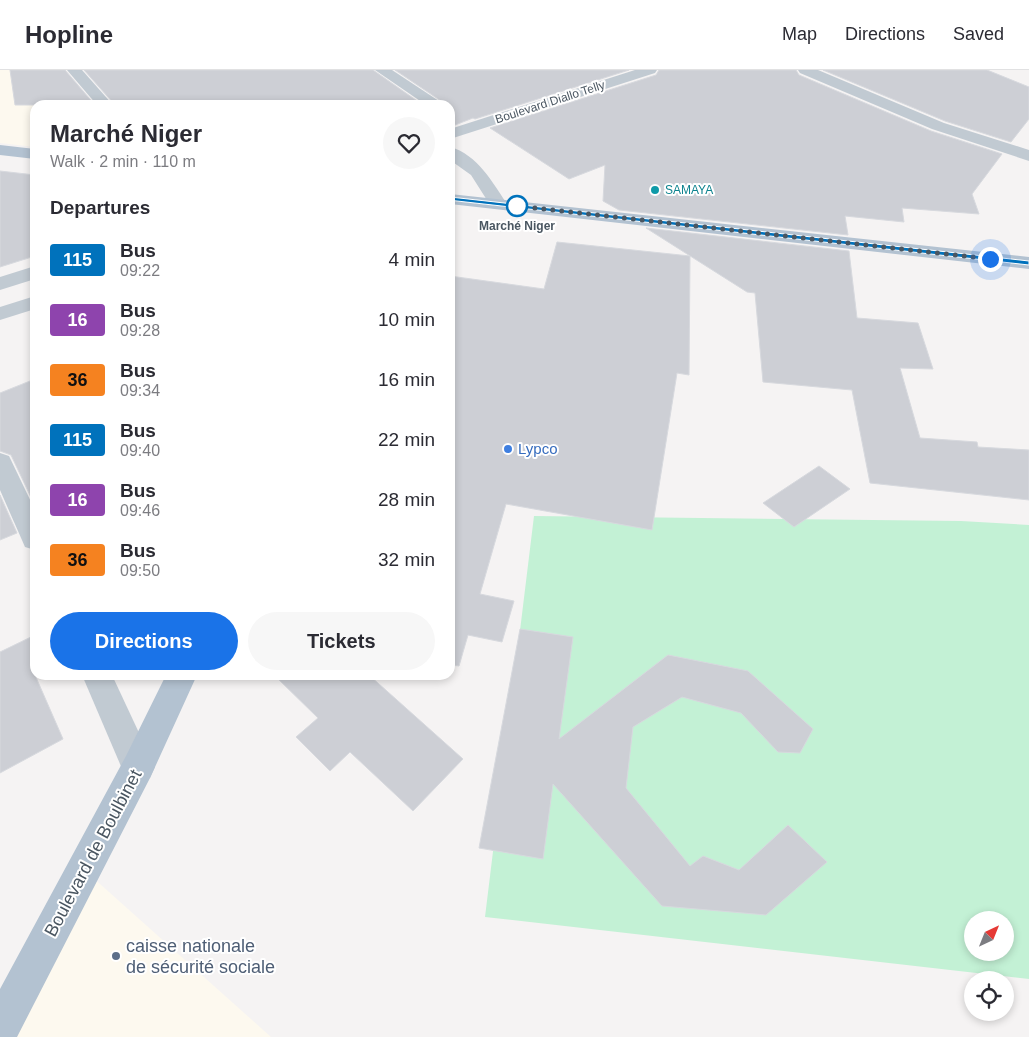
<!DOCTYPE html>
<html lang="en">
<head>
<meta charset="utf-8">
<style>
  :root { --surface:#fff; --page:#f7f7f7; --text:#2b2b33; --muted:#7c7c81; --line:#e1e1e2; --accent:#1a73e8 }
  body { margin:0; font-family:Helvetica,sans-serif; background:var(--page); color:var(--text); height:100vh; display:flex; flex-direction:column; font-size:19px; white-space:nowrap }
  * { box-sizing:border-box; margin:0 }
  p { font-size:16px; color:var(--muted) }
  .icon { flex:none; width:28px; height:28px; fill:none; stroke:currentColor; stroke-width:2; stroke-linecap:round; stroke-linejoin:round }
  .map { position:relative; flex:1; overflow:hidden }
  .drawer { position:absolute; left:30px; top:30px; width:425px; height:580px; display:flex; flex-direction:column; background:var(--surface); border-radius:15px; box-shadow:0 2px 8px #0003 }
  .drawer>* { flex:none }
  .badge { padding:0 10px; border-radius:4px; font-size:18px; line-height:32px }
  .needle { width:32px; rotate:43deg }
  .buttons { position:absolute; left:964px; top:841px; display:grid; gap:10px }
  .buttons a { display:grid; place-items:center; width:50px; height:50px; border-radius:50%; background:var(--surface); box-shadow:0 2px 8px #0003; font-size:25px }
  .you { position:absolute; width:25px; height:25px; margin:-12px; border:4px solid #fff; border-radius:50%; background:#1a73e8; box-shadow:0 0 0 8px #1a73e833 }
  .map>.badge { position:absolute; translate:-50% -50%; box-shadow:0 0 0 2px #fff }
  h2 { padding:0 20px; font-size:19px; line-height:45px }
  .round { display:grid; place-items:center; flex:none; width:52px; height:52px; border-radius:26px; background:var(--page) }
  .summary { display:flex; align-items:center; justify-content:space-between; height:85px; padding:0 20px }
  h1 { font-size:24px; font-weight:600; line-height:38px }
  .action { display:flex; gap:10px; margin-top:auto; padding:10px 20px }
  .action a { flex:1; height:58px; border-radius:30px; background:var(--accent); color:#fff; font-size:20px; font-weight:600; line-height:58px; text-align:center }
  .action a+a { background:var(--page); color:var(--text) }
  ul { padding:0; list-style:none }
  li { display:flex; align-items:center; gap:15px; height:60px; padding:0 20px }
  li div { flex:1 }
  li b { display:block; font-size:19px }
  li em { font-style:normal }
  li .badge { min-width:55px; font-weight:700; text-align:center }
  header { display:flex; align-items:center; gap:30px; box-sizing:border-box; height:70px; padding:0 25px; background:var(--surface); border-bottom:1px solid var(--line) }
  header strong { font-size:24px }
  nav { display:flex; gap:28px; margin-inline-start:auto; font-size:18px }
  .map>svg:first-child { display:block }
  .commercial { fill:#fdf9ef }
  .green { fill:#c3f1d5; fill-rule:evenodd }
  .building { fill:#cdcfd5; stroke:#d7d9de }
  .lines { fill:none; stroke-linecap:round; stroke-linejoin:round }
  .minor { fill:#c1cad2; fill-rule:evenodd }
  .major { fill:#b3c2d1; fill-rule:evenodd }
  .line { fill:#0072bc; stroke:#fff }
  .walk { stroke:#4a5661; stroke-width:5; stroke-dasharray:0 9 }
  .culture-dot { fill:#0f9aa8; stroke:#fff; stroke-width:2 }
  .stop-dot { fill:#fff; stroke:#0072bc; stroke-width:2.5 }
  .shop-dot { fill:#3f7fe0; stroke:#fff; stroke-width:2 }
  .service-dot { fill:#5c6f8a; stroke:#fff; stroke-width:2 }
  .labels { text-anchor:middle; stroke-width:4; stroke-linejoin:round; paint-order:stroke }
  .far-street-label { font-size:12px; fill:#4a5661; stroke:#fff }
  .far-culture-label { font-size:12px; fill:#0d838f; stroke:#fff; text-anchor:start }
  .far-stop-label { font-size:12px; font-weight:bold; fill:#4a5661; stroke:#fff }
  .shop-label { font-size:15px; fill:#366cbe; stroke:#fff; text-anchor:start }
  .near-street-label { font-size:18px; fill:#4a5661; stroke:#fff }
  .near-service-label { font-size:18px; fill:#4e5e75; stroke:#fff; text-anchor:start }
</style>
</head>
<body>
<header>
<strong>Hopline</strong>
<nav><a>Map</a><a>Directions</a><a>Saved</a></nav>
</header>
<div class="map">
<svg width="1029" height="967" viewBox="0 0 1029 967">
  <rect width="100%" height="100%" fill="#f5f3f3"/>
  <g class="commercial">
    <path d="M 0,0 L 59,0 L 35,35 L 35,77 L 0,73 Z"/>
    <path d="M 90,805 L 271,967 L 13,967 Z"/>
  </g>
  <path class="green" d="M 534,446 L 961,451 L 1029,455 L 1029,909 L 485,847 ZM 972,850 L 1005,850 L 1005,882 L 972,882 Z"/>
  <g class="building">
    <path d="M 10,0 L 65,0 L 95,35 L 15,35 Z"/>
    <path d="M 84,0 L 373,0 L 423,35 L 115,35 Z"/>
    <path d="M 395,0 L 629,0 L 475,49 L 473,48 L 450,57 L 450,35 L 447,35 Z"/>
    <path d="M 659,0 L 796,0 L 799,5 L 931,61 L 1002,84 L 972,124 L 979,144 L 902,138 L 904,152 L 845,146 L 848,165 L 619,140 L 603,131 L 605,95 L 569,109 L 490,58 L 656,5 Z"/>
    <path d="M 823,0 L 987,0 L 1029,17 L 1029,49 L 1011,72 L 945,51 Z"/>
    <path d="M 0,101 L 35,105 L 35,186 L 0,197 Z"/>
    <path d="M 646,158 L 849,181 L 857,248 L 918,253 L 933,299 L 900,298 L 920,368 L 977,372 L 978,377 L 1029,380 L 1029,430 L 870,413 L 852,320 L 763,312 L 755,223 L 747,222 Z"/>
    <path d="M 557,172 L 690,186 L 689,305 L 677,303 L 652,460 L 506,434 L 480,524 L 514,531 L 502,572 L 468,565 L 459,596 L 450,595 L 450,206 L 544,219 Z"/>
    <path d="M 35,309 L 35,436 L 11,385 L 0,381 L 0,323 Z"/>
    <path d="M 819,396 L 850,419 L 794,457 L 763,433 Z"/>
    <path d="M 0,425 L 17,463 L 0,470 Z"/>
    <path d="M 520,559 L 573,567 L 559,669 L 668,585 L 748,601 L 813,659 L 800,683 L 778,682 L 741,643 L 682,627 L 633,657 L 626,718 L 690,796 L 703,786 L 739,800 L 788,755 L 827,792 L 766,845 L 662,836 L 553,714 L 543,789 L 479,778 Z"/>
    <path d="M 35,565 L 35,605 L 63,669 L 0,703 L 0,582 Z"/>
    <path d="M 274,605 L 369,605 L 463,689 L 413,741 L 350,682 L 330,701 L 296,667 L 318,648 Z"/>
  </g>
  <g class="lines">
    <g class="minor">
      <path d="M 67,0 L 82,0 L 113,35 L 97,35 Z"/>
      <path d="M 375,0 L 392,0 L 445,35 L 426,35 Z"/>
      <path d="M 635,0 L 657,0 L 655,3 L 450,69 L 450,59 Z"/>
      <path d="M 798,0 L 818,0 L 944,53 L 1029,80 L 1029,91 L 932,59 L 800,3 Z"/>
      <path d="M 450,77 C 477,84 493,113 507,134 L 504,138 L 498,139 L 492,138 L 471,105 L 450,90 Z"/>
      <path d="M 35,196 L 35,209 L 0,220 L 0,207 Z"/>
      <path d="M 35,226 L 35,239 L 0,250 L 0,237 Z"/>
      <path d="M 0,383 L 9,386 L 35,440 L 35,480 L 25,477 L 0,420 Z"/>
      <path d="M 82,605 L 112,605 L 155,697 L 150,708 L 138,713 L 126,708 Z"/>
    </g>
    <g class="major">
      <path d="M 0,75 L 35,79 L 35,89 L 0,85 Z"/>
      <path d="M 450,124 L 1029,187 L 1029,199 L 450,134 Z"/>
      <path d="M 166,605 L 197,605 L 150,708 L 17,967 L 0,967 L 0,919 L 126,686 Z"/>
    </g>
  </g>
  <path class="line" d="M 450,127 L 1029,191 L 1029,195 L 448,130 L 447,129 Z"/>
  <g class="lines">
    <path class="walk" d="M 517,136 L 990,189"/>
  </g>
  <circle class="culture-dot" cx="655" cy="120" r="5"/>
  <circle class="stop-dot" cx="517" cy="136" r="10"/>
  <circle class="shop-dot" cx="508" cy="379" r="5"/>
  <circle class="service-dot" cx="116" cy="886" r="5"/>
  <g class="labels">
    <g class="far-street-label">
      <text transform="translate(550 32) rotate(-18)" y="4">Boulevard Diallo Telly</text>
    </g>
    <g class="far-culture-label">
      <text x="665" y="124">SAMAYA</text>
    </g>
    <g class="far-stop-label">
      <text x="517" y="160">Marché Niger</text>
    </g>
    <g class="shop-label">
      <text x="518" y="384">Lypco</text>
    </g>
    <g class="near-street-label">
      <text transform="translate(93 783) rotate(-62)" y="6">Boulevard de Boulbinet</text>
    </g>
    <g class="near-service-label">
      <text x="126" y="882">caisse nationale<tspan x="126" dy="21">de sécurité sociale</tspan></text>
    </g>
  </g>
</svg>
<div class="buttons">
<a><svg class="needle" viewBox="-14 -14 28 28"><path d="M0-13l5 13h-10z" fill="#e53935"/><path d="M0 13l5-13h-10z" fill="#7c7c81"/></svg></a>
<a><svg class="icon" aria-label="locate" viewBox="0 0 24 24"><circle cx="12" cy="12" r="6"/><path d="M12 2v4M12 18v4M2 12h4M18 12h4"/></svg></a>
</div>
<div class="you" style="left:990px;top:189px"></div>
<section class="drawer">
<div class="summary"><div><h1>Marché Niger</h1><p>Walk · 2 min · 110 m</p></div><a class="round"><svg class="icon" aria-label="heart" viewBox="0 0 24 24"><path d="M12 20l-8-8c-3-5 5-10 8-4 3-6 11-1 8 4z"/></svg></a></div>
<h2>Departures</h2>
<ul>
<li><span class="badge" style="background:#0072bc;color:#fff">115</span><div><b>Bus</b><p>09:22</p></div><em>4 min</em></li>
<li><span class="badge" style="background:#8e44ad;color:#fff">16</span><div><b>Bus</b><p>09:28</p></div><em>10 min</em></li>
<li><span class="badge" style="background:#f58220;color:#111">36</span><div><b>Bus</b><p>09:34</p></div><em>16 min</em></li>
<li><span class="badge" style="background:#0072bc;color:#fff">115</span><div><b>Bus</b><p>09:40</p></div><em>22 min</em></li>
<li><span class="badge" style="background:#8e44ad;color:#fff">16</span><div><b>Bus</b><p>09:46</p></div><em>28 min</em></li>
<li><span class="badge" style="background:#f58220;color:#111">36</span><div><b>Bus</b><p>09:50</p></div><em>32 min</em></li>
</ul>
<div class="action"><a>Directions</a><a>Tickets</a></div>
</section>
</div>
</body>
</html>
